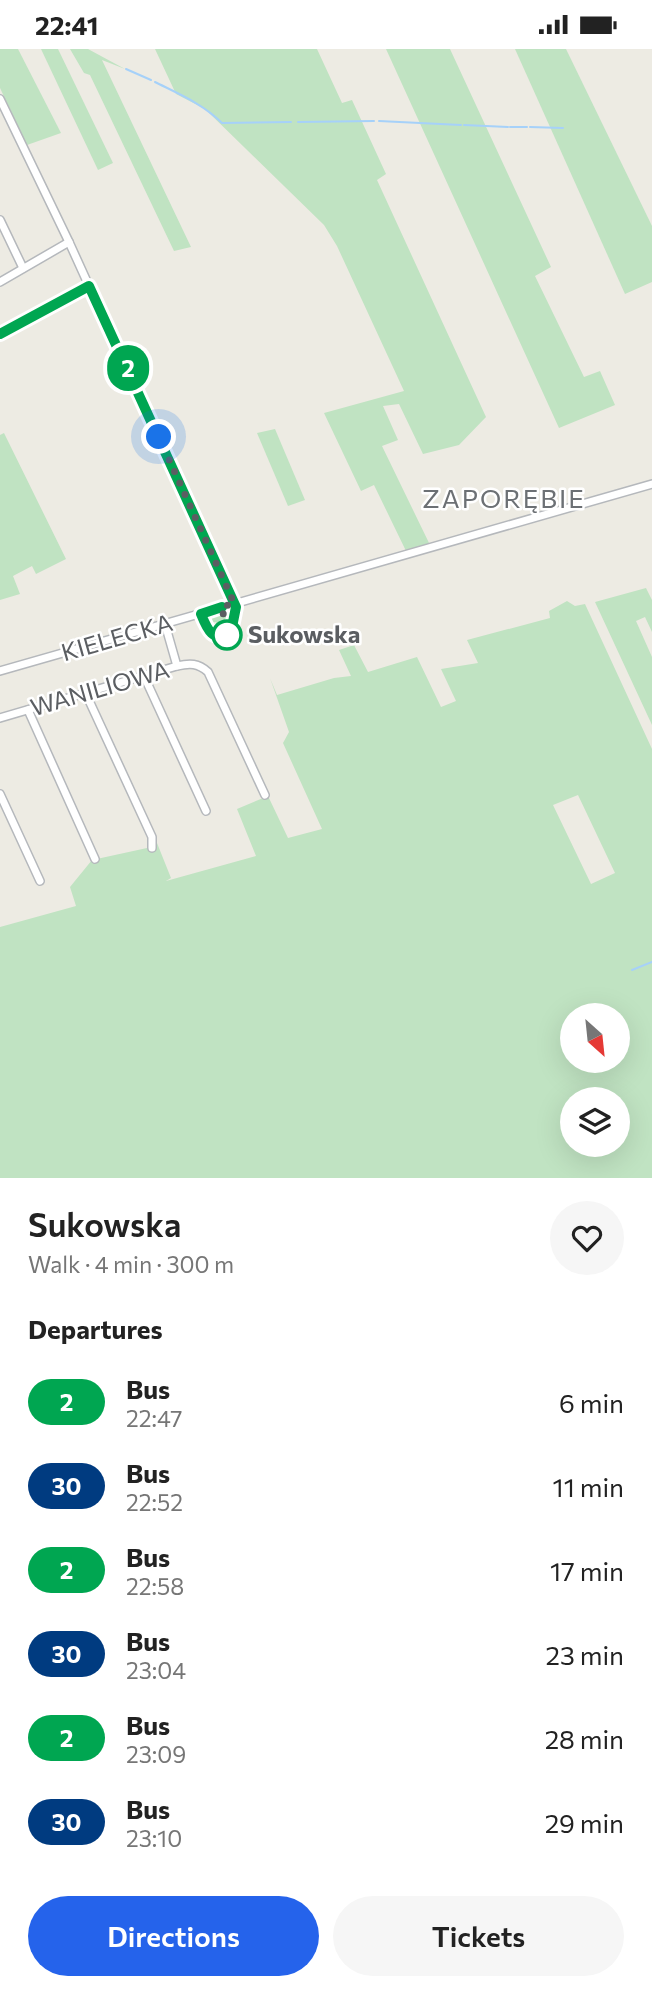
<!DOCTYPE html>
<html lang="en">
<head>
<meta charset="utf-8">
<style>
  :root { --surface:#fff; --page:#f6f6f6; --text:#222; --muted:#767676; --accent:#2563eb }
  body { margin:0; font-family:Commissioner,sans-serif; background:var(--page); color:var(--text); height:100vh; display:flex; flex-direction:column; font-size:26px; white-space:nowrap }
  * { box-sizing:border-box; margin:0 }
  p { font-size:23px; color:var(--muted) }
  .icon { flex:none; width:38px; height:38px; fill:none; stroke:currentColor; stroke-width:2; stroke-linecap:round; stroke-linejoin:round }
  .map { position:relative; height:1129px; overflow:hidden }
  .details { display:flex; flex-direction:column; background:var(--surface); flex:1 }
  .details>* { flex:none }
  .badge { padding:0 14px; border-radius:23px; font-size:24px; line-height:46px }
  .needle { width:46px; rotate:153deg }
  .buttons { position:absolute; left:560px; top:954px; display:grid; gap:14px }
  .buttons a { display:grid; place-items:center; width:70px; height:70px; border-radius:50%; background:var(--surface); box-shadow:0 7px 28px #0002; font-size:35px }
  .you { position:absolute; width:35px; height:35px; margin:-18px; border:5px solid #fff; border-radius:50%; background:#1a73e8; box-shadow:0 0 0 10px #1a73e833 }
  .map>.badge { position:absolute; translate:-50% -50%; box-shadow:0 0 0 4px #fff }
  h2 { padding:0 28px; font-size:26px; line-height:63px }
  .round { display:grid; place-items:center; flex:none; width:74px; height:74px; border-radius:37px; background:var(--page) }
  .headline { display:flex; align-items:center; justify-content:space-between; height:119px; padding:0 28px }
  h1 { font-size:33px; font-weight:600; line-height:52px }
  .button { display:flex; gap:14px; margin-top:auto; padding:14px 28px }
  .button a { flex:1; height:80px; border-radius:42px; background:var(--accent); color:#fff; font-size:28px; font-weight:600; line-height:80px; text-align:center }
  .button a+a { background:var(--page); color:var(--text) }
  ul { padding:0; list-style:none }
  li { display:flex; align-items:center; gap:21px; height:84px; padding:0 28px }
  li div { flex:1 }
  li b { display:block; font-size:26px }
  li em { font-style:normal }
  li .badge { min-width:77px; font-weight:700; text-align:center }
  .status { display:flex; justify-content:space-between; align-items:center; height:49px; padding:0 35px; background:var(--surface); direction:ltr }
  .status svg { height:19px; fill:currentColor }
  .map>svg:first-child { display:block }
  .green { fill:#c0e3c2; fill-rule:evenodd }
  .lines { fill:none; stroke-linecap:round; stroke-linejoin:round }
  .stream { stroke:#a6d1f9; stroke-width:2 }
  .minor-casing { stroke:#b5b8bc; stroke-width:10 }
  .minor { stroke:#fff; stroke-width:7 }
  .line-casing { stroke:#fff; stroke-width:16 }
  .line { stroke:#00a651; stroke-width:10 }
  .walk { stroke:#5b5e62; stroke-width:7; stroke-dasharray:0 12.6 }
  .stop-dot { fill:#fff; stroke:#00a651; stroke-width:3.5 }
  .labels { text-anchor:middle; stroke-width:5; stroke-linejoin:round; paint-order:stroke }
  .stop-label { font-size:24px; font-weight:bold; fill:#5b5e62; stroke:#fff; text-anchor:start }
  .street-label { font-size:24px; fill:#5b5e62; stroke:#fff }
  .neighbourhood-label { font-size:26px; letter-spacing:2px; fill:#6c7074; stroke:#fff }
</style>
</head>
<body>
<div class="status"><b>22:41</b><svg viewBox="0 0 49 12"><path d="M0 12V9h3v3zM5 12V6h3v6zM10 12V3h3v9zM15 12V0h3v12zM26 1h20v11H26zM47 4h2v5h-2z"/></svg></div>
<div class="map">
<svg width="652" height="1129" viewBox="0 0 652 1129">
  <rect width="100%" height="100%" fill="#edebe3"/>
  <g class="green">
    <path d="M 0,0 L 18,0 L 61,84 L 27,96 L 0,39 Z"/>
    <path d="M 41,0 L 58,0 L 113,114 L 98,121 Z"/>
    <path d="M 70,0 L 88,0 L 125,20 L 102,11 L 191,198 L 174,202 L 90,26 L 84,24 Z"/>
    <path d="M 155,0 L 317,0 L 342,54 L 352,51 L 386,125 L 377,131 L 486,368 L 459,396 L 423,405 L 399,355 L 383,357 L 398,391 L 382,397 L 430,496 L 406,502 L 374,436 L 361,442 L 324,364 L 404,342 L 337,197 L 324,176 L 205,60 L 176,45 Z"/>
    <path d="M 386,0 L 450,0 L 551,218 L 535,227 L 584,328 L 600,322 L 615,356 L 559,379 Z"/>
    <path d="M 515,0 L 566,0 L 652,177 L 652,233 L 625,245 Z"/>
    <path d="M 275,380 L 305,451 L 288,457 L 257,384 Z"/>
    <path d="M 4,384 L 66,510 L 36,525 L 32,517 L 13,527 L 20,545 L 0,551 L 0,386 Z"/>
    <path d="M 646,539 L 652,551 L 652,583 L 645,568 L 636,572 L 652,608 L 652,676 L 595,553 Z"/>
    <path d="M 567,552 L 575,557 L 585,555 L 652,700 L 652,1129 L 0,1129 L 0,878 L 76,857 L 70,838 L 92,811 L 147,799 L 157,794 L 171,829 L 166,832 L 256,807 L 237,760 L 268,747 L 288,789 L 322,780 L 283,694 L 289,683 L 270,629 L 277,646 L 334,629 L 351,627 L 339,601 L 354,596 L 368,623 L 417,608 L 441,658 L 456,652 L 441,620 L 478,614 L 467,591 L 550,569 L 549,562 ZM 578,746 L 615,824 L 591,835 L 553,756 ZM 572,966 L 618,966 L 618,1012 L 572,1012 ZM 572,1050 L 618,1050 L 618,1096 L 572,1096 Z"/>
    <path d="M 219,563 L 228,566 L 231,574 L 229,580 L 221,585 L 211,580 L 217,579 L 216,573 L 209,574 L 212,566 Z"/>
  </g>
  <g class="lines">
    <g class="stream">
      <path d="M 126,20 L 151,31"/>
      <path d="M 155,33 C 179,45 203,55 222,74 L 291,73"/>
      <path d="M 379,72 L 461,76"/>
      <path d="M 298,73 L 374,72"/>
      <path d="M 464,76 L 508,78"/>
      <path d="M 510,78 L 527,78"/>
      <path d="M 530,78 L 563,79"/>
      <path d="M 632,921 L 652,913"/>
    </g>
    <defs>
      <g id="minor">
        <path d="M 0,50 L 69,193"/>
        <path d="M 0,171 L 23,219"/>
        <path d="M 0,233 L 69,193 L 89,237"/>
        <path d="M 0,285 L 89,237 L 234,554"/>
        <path d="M 165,575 L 177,617"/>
        <path d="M 0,622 L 652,435"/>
        <path d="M 144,627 L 206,762"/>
        <path d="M 86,645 L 152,788 L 152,799"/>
        <path d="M 28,661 L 95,810"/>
        <path d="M 0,669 L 177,617 C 190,614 198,614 208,623 L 265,746"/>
        <path d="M 0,745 L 40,832"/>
      </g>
    </defs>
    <use href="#minor" class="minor-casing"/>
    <use href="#minor" class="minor"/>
  </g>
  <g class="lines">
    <defs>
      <path id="line" d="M 0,285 L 89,237 L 236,558 L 231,583 C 213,595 207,580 201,565 L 222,558"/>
    </defs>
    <use href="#line" class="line-casing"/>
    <use href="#line" class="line"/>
    <path class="walk" d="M 159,388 L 234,554 L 222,558 L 227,586"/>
  </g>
  <circle class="stop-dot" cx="227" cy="586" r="14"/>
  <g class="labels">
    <g class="stop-label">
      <text x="248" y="594">Sukowska</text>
    </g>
    <g class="street-label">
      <text transform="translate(117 589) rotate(-16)" y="8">KIELECKA</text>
      <text transform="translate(100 640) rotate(-16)" y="8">WANILIOWA</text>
    </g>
    <g class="neighbourhood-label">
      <text x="504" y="459">ZAPORĘBIE</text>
    </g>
  </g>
</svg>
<div class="buttons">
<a><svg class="needle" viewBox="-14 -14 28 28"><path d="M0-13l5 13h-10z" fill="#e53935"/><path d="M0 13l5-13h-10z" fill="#767676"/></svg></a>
<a><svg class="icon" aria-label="layers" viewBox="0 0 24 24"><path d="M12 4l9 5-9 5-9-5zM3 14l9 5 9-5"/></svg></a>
</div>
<div class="you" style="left:159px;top:388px"></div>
<b class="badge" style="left:128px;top:319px;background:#00a651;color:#fff">2</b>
</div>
<section class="details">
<div class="headline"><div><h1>Sukowska</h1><p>Walk · 4 min · 300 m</p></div><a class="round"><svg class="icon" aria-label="heart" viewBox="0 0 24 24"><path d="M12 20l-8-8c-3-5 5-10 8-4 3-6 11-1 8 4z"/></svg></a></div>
<h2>Departures</h2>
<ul>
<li><span class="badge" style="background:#00a651;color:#fff">2</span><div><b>Bus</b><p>22:47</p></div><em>6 min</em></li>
<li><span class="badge" style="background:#003b80;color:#fff">30</span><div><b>Bus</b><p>22:52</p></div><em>11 min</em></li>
<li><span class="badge" style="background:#00a651;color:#fff">2</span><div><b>Bus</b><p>22:58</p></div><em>17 min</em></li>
<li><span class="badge" style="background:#003b80;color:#fff">30</span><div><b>Bus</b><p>23:04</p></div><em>23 min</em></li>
<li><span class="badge" style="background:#00a651;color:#fff">2</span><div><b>Bus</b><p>23:09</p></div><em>28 min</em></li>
<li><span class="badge" style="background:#003b80;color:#fff">30</span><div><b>Bus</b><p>23:10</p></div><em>29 min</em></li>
</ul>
<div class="button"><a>Directions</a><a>Tickets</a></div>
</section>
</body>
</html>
